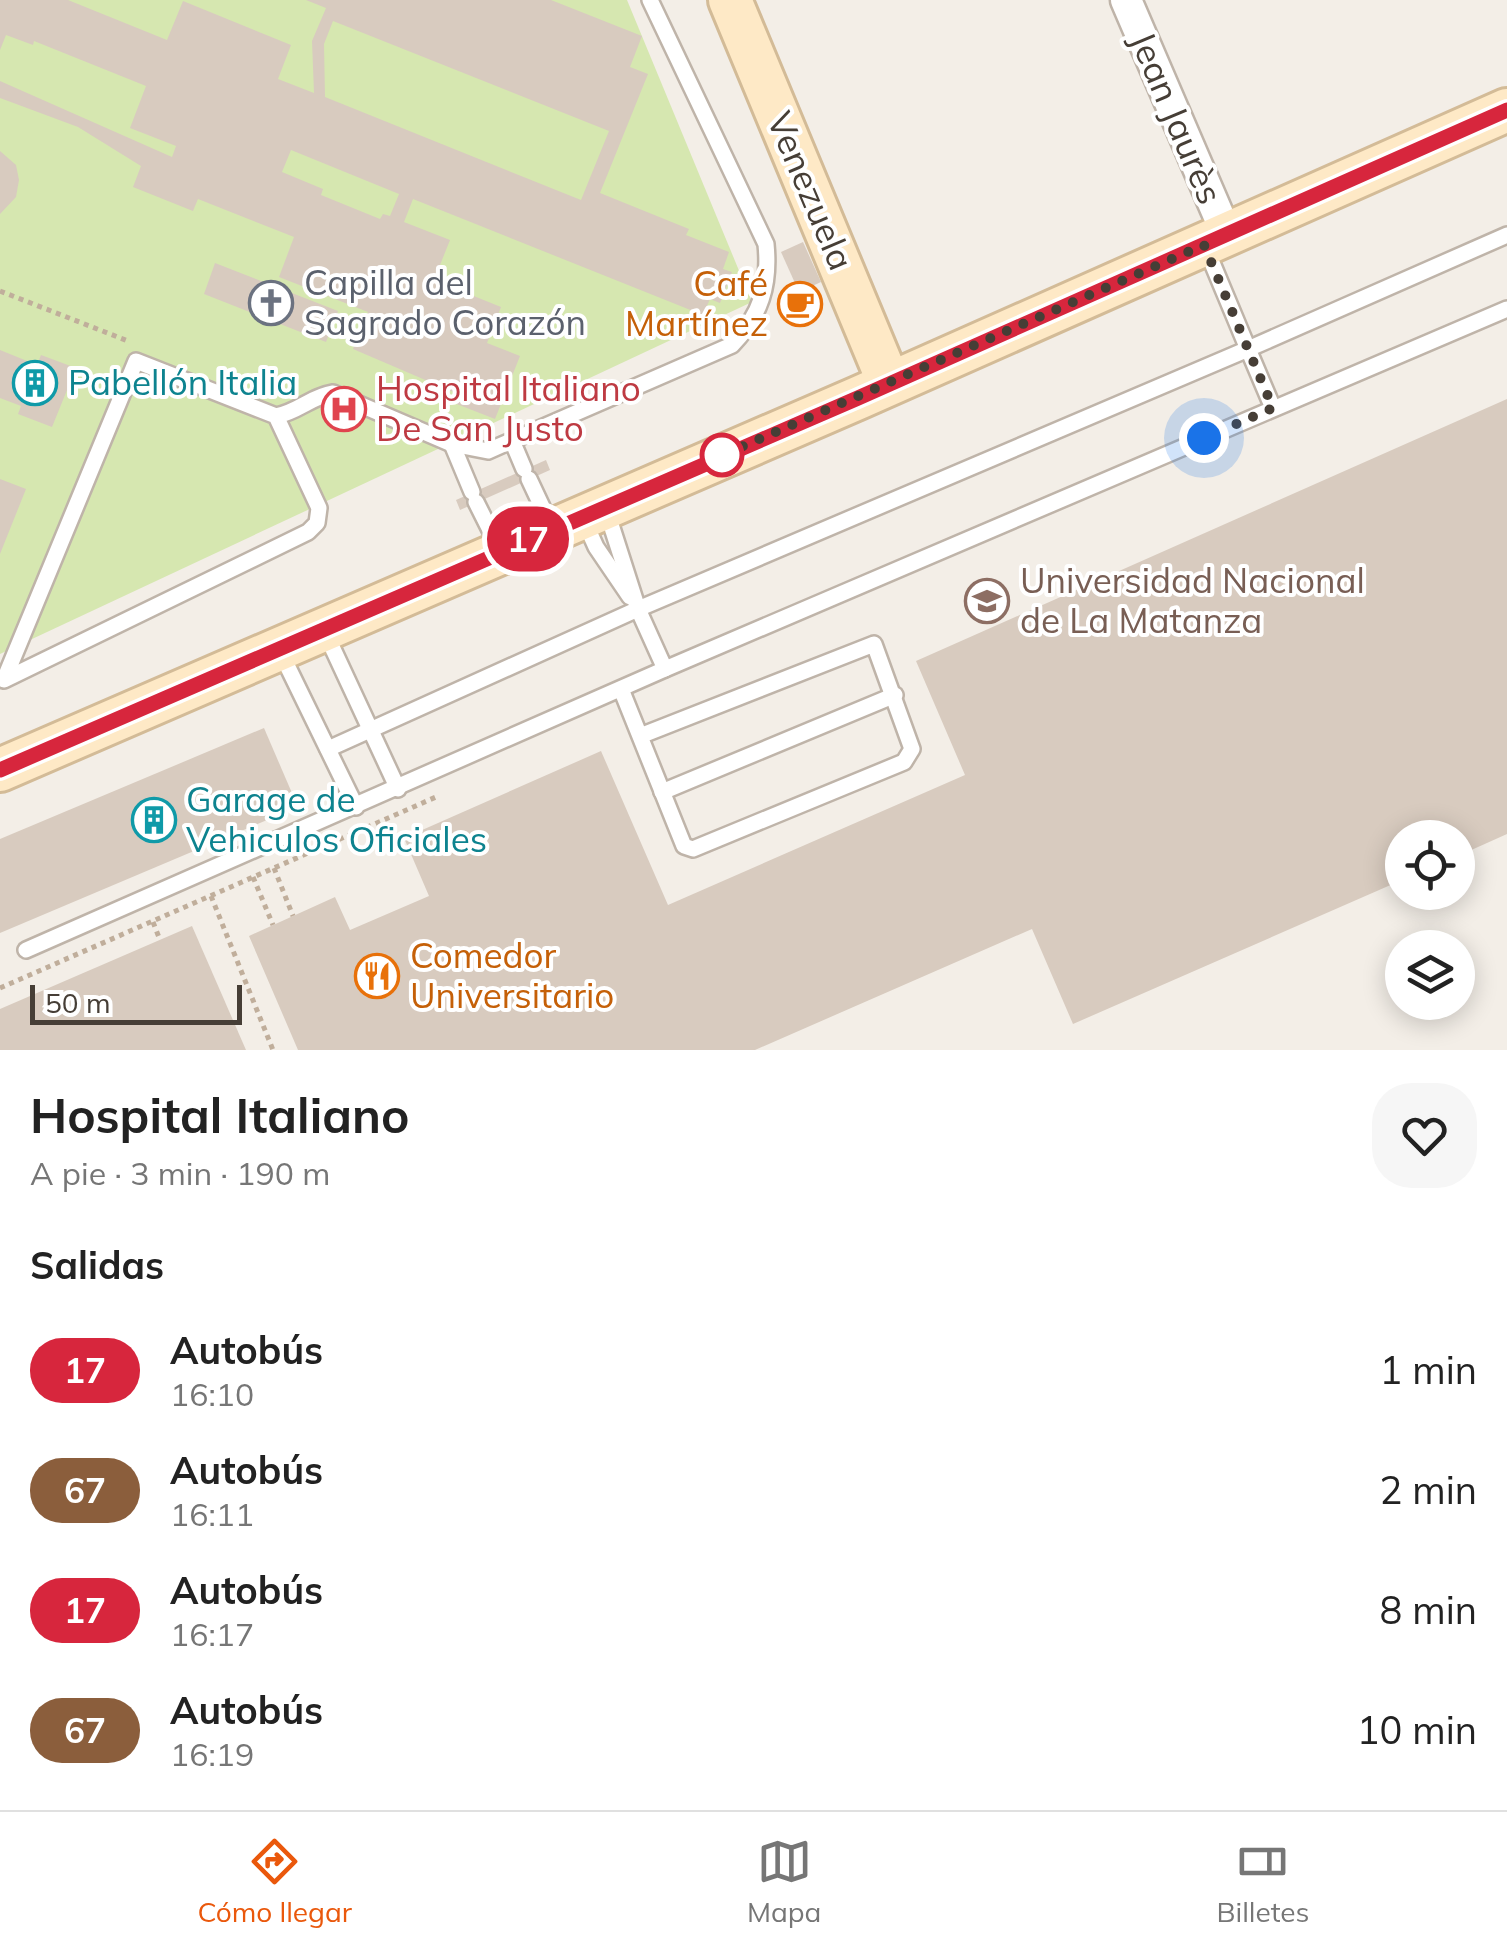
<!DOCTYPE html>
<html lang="es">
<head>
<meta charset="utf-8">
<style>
  :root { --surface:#fff; --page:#f6f6f6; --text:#222; --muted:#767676; --line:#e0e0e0; --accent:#ea580c }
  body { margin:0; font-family:Mulish,sans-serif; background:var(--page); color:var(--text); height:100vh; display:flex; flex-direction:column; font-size:38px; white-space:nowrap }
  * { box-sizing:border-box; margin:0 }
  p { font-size:32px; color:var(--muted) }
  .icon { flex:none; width:55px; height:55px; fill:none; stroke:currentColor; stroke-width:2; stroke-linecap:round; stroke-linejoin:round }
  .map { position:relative; height:1050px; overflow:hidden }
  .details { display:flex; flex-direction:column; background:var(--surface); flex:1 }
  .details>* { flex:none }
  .badge { padding:0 20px; border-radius:32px; font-size:35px; line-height:65px }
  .tools { position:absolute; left:1385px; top:820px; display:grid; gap:20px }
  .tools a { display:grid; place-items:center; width:90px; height:90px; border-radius:50%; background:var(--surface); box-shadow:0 5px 25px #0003; font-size:50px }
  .scale { position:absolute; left:30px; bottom:25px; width:212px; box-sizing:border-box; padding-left:10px; border:5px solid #463e36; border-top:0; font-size:28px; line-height:35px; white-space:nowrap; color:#463e36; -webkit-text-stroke:8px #fff; paint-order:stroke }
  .you { position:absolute; width:50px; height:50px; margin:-25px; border:8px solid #fff; border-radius:50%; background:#1a73e8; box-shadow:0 0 0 15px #1a73e833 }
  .map>.badge { position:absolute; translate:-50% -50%; box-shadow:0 0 0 5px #fff }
  h2 { padding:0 30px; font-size:38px; line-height:90px }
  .round { display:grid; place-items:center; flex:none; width:105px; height:105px; border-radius:40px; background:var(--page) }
  .overview { display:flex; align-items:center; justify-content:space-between; height:170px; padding:0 30px }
  h1 { font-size:48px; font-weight:700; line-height:75px }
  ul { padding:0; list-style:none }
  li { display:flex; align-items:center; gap:30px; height:120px; padding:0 30px }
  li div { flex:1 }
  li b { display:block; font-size:38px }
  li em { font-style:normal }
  li .badge { min-width:110px; font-weight:700; text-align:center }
  .tabs { display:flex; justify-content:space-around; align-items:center; height:140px; border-top:2px solid var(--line); background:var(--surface); font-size:28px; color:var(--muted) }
  .tabs a { display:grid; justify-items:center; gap:5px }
  .tabs .active { color:var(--accent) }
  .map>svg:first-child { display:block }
  .green { fill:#d6e7b0 }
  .building { fill:#d8cbbf; fill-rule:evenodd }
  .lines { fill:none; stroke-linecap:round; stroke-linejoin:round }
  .lane-casing { stroke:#bfb4a9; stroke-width:20 }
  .street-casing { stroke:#bfb4a9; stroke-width:35 }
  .secondary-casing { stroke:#d3bb97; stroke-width:48 }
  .path { stroke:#c0ae9b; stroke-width:5; stroke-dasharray:5 5; stroke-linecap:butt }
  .lane { stroke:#fff; stroke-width:15 }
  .street { stroke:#fff; stroke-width:30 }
  .secondary { stroke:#fee9c6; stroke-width:42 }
  .line-casing { stroke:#fff; stroke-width:22 }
  .line { stroke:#d7263d; stroke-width:15 }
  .walk { stroke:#463e36; stroke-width:10; stroke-dasharray:0 18 }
  .stop-dot { fill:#fff; stroke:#d7263d; stroke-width:5 }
  .labels { text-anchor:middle; stroke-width:8; stroke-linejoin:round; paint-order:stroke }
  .street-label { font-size:35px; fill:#463e36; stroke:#fff }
  .worship-label { font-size:35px; fill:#5b616d; stroke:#fff; text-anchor:start }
  .food-label { font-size:35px; fill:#c56008; stroke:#fff; text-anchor:end }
  .culture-label { font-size:35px; fill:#0d838f; stroke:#fff; text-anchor:start }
  .health-label { font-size:35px; fill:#be3a42; stroke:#fff; text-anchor:start }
  .education-label { font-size:35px; fill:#785e54; stroke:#fff; text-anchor:start }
</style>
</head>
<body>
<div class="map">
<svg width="1507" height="1050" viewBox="0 0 1507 1050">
  <rect width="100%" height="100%" fill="#f3eee7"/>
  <path class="green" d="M 0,0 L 627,0 L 752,302 L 0,654 Z"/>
  <g class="building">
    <path d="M 0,0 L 68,0 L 167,40 L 183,1 L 291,45 L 278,79 L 314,93 L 312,41 L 326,8 L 306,0 L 551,0 L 642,36 L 630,67 L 648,74 L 600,193 L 689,229 L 686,235 L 729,252 L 723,269 L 732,272 L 720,303 L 710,299 L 703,315 L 413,199 L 404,222 L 450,240 L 434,280 L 501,307 L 487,343 L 520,356 L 495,419 L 454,403 L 458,394 L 353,349 L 368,312 L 279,277 L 294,237 L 198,199 L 193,211 L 133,187 L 141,166 L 78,127 L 0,98 L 0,81 L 172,157 L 176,146 L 130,128 L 146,86 L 34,41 L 33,45 L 6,35 L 0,50 ZM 333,21 L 609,131 L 581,200 L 325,97 L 324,44 ZM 291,150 L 399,194 L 390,216 L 383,214 L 380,219 L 321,195 L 323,189 L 282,172 Z"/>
    <path d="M 0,151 L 16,165 L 19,180 L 16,197 L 0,214 Z"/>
    <path d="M 803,242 L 821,282 L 799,292 L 781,252 Z"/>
    <path d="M 215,263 L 338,311 L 326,342 L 204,294 Z"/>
    <path d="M 0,350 L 37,365 L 41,355 L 76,368 L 52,427 L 18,414 L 21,406 L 0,398 Z"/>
    <path d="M 1507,399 L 1507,834 L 1458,856 L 1458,838 L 1402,838 L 1402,880 L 1073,1024 L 1032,929 L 755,1050 L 298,1050 L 249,936 L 335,897 L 350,930 L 429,896 L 404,838 L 601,751 L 668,905 L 965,775 L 916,661 Z"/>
    <path d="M 546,460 L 550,470 L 460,510 L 456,500 Z"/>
    <path d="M 0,479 L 26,489 L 0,554 Z"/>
    <path d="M 264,728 L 298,807 L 0,933 L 0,839 Z"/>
    <path d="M 192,926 L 246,1050 L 0,1050 L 0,1009 Z"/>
  </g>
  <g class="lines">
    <defs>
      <g id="lane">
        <path d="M 1273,408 L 1248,349 L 1507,235"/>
        <path d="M 276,416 L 319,508 L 317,523 L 308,532 L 4,680 L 136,361 L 276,416 C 298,412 312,396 333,393 L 452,444 L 488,451 L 732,345 C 761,315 770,285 766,244 L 650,0"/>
        <path d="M 513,443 L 524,469"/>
        <path d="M 452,444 L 472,492"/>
        <path d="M 529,479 L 552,528"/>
        <path d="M 476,502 L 499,548"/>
        <path d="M 606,509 L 638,609 L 665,669"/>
        <path d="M 583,518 L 596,547 L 630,597"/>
        <path d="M 326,634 L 398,789"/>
        <path d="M 281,653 L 356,807"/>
        <path d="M 621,689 L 684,846 L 693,849 L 904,762 L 912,749 L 874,644 L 640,736"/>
        <path d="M 328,749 L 638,609 L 1248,349 L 1205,246"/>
        <path d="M 662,792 L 895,695"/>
        <path d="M 26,950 L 665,669 L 1507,309"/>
      </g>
      <path id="street" d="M 1126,0 L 1227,235"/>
      <g id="secondary">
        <path d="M 730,0 L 889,383"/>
        <path d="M 0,770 L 858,398 L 1507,110"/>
      </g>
    </defs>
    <use href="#lane" class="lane-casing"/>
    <use href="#street" class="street-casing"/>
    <use href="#secondary" class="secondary-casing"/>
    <g class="path">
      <path d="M 0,291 L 128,341"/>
      <path d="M 274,868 L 293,916"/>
      <path d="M 253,877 L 273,925"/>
      <path d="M 211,896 L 273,1050"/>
      <path d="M 153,922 L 160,940"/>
      <path d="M 0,988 L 436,797"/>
    </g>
    <use href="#lane" class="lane"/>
    <use href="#street" class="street"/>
    <use href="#secondary" class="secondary"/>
  </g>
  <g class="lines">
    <defs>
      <path id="line" d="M 0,770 L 858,398 L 1507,110"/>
    </defs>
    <use href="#line" class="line-casing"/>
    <use href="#line" class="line"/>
    <path class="walk" d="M 722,455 L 716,458 L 1204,245 L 1273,408 L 1204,438"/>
  </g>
  <defs>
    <symbol id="church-ring" viewBox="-11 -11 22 22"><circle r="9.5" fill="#fff" stroke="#6b7280" stroke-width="1.5"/><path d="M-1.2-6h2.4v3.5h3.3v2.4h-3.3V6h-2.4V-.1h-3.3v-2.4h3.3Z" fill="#6b7280"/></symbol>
    <symbol id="cafe-ring" viewBox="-11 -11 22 22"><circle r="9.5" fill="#fff" stroke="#e8710a" stroke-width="1.5"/><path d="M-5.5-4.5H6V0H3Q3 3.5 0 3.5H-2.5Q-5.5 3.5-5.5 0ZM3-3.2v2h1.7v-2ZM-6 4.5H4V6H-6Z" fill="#e8710a"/></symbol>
    <symbol id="building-ring" viewBox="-11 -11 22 22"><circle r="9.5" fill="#fff" stroke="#0f9aa8" stroke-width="1.5"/><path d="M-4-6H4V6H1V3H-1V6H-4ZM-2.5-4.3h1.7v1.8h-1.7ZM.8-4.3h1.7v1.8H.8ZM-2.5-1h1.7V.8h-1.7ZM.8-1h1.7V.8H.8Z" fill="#0f9aa8"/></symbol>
    <symbol id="hospital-ring" viewBox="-11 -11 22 22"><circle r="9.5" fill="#fff" stroke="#e0444e" stroke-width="1.5"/><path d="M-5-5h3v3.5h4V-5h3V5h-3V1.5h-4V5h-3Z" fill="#e0444e"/></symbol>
    <symbol id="university-ring" viewBox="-11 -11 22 22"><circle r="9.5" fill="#fff" stroke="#8d6e63" stroke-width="1.5"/><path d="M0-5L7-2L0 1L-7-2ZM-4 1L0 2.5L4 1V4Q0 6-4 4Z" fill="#8d6e63"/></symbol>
    <symbol id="restaurant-ring" viewBox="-11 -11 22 22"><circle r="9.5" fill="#fff" stroke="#e8710a" stroke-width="1.5"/><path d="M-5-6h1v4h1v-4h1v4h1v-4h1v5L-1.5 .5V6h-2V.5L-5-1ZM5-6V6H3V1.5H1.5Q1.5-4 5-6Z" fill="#e8710a"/></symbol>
  </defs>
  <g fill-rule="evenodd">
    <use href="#church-ring" x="246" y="278" width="50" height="50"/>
    <use href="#cafe-ring" x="775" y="279" width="50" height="50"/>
    <use href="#building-ring" x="10" y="358" width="50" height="50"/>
    <use href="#hospital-ring" x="319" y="384" width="50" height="50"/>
    <use href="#university-ring" x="962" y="576" width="50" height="50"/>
    <use href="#building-ring" x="129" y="795" width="50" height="50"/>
    <use href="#restaurant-ring" x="352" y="951" width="50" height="50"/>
  </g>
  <circle class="stop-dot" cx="722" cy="455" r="20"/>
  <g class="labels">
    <g class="street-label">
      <text transform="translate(1176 118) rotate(67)" y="12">Jean Jaurès</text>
      <text transform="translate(810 191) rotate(67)" y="12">Venezuela</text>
    </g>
    <g class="worship-label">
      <text x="304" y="295">Capilla del<tspan x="304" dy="40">Sagrado Corazón</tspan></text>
    </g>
    <g class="food-label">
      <text x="768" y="296">Café<tspan x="768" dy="40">Martínez</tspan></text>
      <text x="410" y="968" text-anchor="start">Comedor<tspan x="410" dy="40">Universitario</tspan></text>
    </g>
    <g class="culture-label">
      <text x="68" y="395">Pabellón Italia</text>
      <text x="186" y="812">Garage de<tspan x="186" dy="40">Vehiculos Oficiales</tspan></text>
    </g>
    <g class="health-label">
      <text x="376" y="401">Hospital Italiano<tspan x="376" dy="40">De San Justo</tspan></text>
    </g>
    <g class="education-label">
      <text x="1020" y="593">Universidad Nacional<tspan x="1020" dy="40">de La Matanza</tspan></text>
    </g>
  </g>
</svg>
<div class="tools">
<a><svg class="icon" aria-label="locate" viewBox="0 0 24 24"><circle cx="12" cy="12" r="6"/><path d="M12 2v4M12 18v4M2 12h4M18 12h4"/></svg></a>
<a><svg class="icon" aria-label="layers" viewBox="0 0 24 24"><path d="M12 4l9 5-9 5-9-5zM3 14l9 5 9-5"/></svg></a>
</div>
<div class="scale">50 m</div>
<div class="you" style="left:1204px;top:438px"></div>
<b class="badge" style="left:528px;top:539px;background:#d7263d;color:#fff">17</b>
</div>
<section class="details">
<div class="overview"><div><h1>Hospital Italiano</h1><p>A pie · 3 min · 190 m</p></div><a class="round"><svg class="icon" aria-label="heart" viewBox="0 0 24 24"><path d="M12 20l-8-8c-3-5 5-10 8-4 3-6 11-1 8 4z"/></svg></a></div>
<h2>Salidas</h2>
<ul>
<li><span class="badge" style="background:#d7263d;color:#fff">17</span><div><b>Autobús</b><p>16:10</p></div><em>1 min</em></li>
<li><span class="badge" style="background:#8b5e3c;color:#fff">67</span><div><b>Autobús</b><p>16:11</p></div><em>2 min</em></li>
<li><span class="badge" style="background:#d7263d;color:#fff">17</span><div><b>Autobús</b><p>16:17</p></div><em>8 min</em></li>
<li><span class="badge" style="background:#8b5e3c;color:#fff">67</span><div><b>Autobús</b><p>16:19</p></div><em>10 min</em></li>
</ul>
</section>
<nav class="tabs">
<a class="active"><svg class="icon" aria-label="directions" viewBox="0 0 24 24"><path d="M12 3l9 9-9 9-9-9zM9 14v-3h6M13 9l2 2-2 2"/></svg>Cómo llegar</a>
<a><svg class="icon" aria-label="map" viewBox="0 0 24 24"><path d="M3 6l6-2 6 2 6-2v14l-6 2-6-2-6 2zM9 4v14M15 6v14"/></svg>Mapa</a>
<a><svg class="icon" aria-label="tickets" viewBox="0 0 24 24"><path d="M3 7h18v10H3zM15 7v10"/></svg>Billetes</a>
</nav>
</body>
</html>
